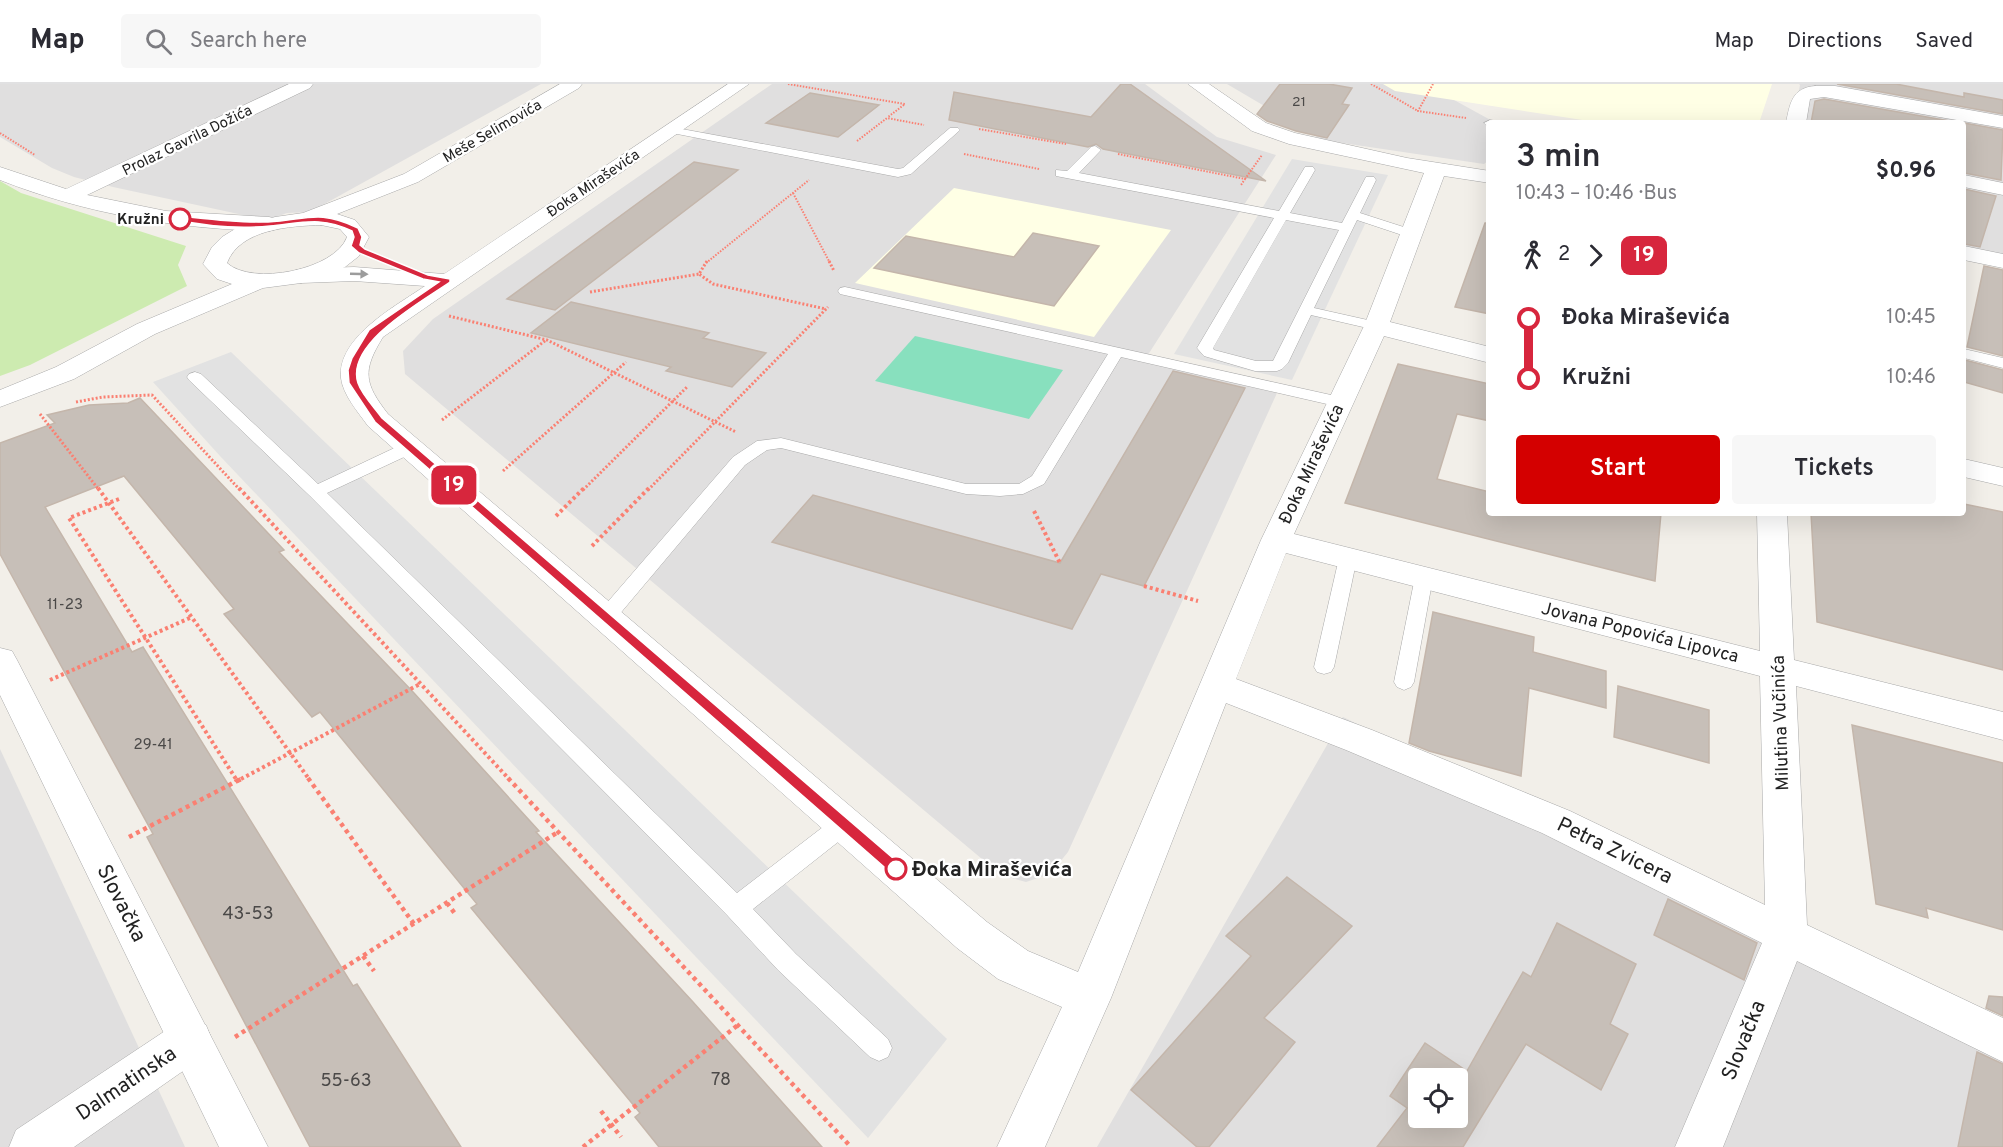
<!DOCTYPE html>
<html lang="en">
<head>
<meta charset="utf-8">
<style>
  :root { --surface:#fff; --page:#f7f7f7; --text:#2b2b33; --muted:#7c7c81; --line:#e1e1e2; --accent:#d40000 }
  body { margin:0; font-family:Overpass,sans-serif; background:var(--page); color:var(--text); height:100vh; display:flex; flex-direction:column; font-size:22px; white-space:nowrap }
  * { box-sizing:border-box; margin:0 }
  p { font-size:20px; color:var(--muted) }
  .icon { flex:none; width:33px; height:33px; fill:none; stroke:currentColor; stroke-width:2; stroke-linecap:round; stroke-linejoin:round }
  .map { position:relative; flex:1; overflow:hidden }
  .panel { position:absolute; left:1486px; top:36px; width:480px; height:396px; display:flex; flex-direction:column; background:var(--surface); border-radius:6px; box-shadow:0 6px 24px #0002 }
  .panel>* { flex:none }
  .badge { padding:0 12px; border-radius:9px; font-size:21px; line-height:39px }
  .controls { position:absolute; left:1408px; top:984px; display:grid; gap:12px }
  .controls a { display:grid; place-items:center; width:60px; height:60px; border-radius:6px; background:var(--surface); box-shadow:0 6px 24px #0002; font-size:30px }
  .map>.badge { position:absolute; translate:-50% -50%; box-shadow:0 0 0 3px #fff }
  .legs { display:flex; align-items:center; gap:9px; height:66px; padding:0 30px; font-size:20px }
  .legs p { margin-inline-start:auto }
  .head { display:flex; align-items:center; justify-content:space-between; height:102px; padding:0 30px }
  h1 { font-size:33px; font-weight:600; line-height:45px }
  .primary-button { display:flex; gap:12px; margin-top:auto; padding:12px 30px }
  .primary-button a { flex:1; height:69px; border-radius:6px; background:var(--accent); color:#fff; font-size:24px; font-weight:600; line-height:69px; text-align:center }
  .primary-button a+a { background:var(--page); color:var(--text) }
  ul { padding:0 30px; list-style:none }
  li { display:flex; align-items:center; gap:21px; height:60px; font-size:22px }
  li i { display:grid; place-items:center; width:9px; height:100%; margin:0 8px; background:currentColor }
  li i::after { content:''; width:15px; height:15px; margin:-8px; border:4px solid; border-radius:50%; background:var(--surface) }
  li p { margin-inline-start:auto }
  li:first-child i { background:linear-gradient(#0000 50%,currentColor 0) }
  li:last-child i { background:linear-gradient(currentColor 50%,#0000 0) }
  header { display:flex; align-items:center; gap:36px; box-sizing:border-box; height:84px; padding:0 30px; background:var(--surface); border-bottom:2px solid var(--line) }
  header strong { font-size:28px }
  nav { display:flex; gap:33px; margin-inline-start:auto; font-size:21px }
  .search { width:420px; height:54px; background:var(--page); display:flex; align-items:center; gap:15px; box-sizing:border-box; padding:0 21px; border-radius:6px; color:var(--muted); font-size:22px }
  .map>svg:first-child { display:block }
  .residential { fill:#e0dfdf; fill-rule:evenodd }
  .education { fill:#ffffe5 }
  .grass { fill:#cdebb0 }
  .pitch { fill:#88e0be }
  .parking { fill:#e2e2e2 }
  .building { fill:#c7bfb8; stroke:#c4b6ab; stroke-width:1.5; fill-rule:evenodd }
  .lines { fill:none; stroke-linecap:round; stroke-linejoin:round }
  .service-casing { stroke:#a9a9a9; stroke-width:1 }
  .minor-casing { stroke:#a9a9a9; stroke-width:1 }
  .tertiary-casing { stroke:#a9a9a9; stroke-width:1 }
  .path-far3 { stroke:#fa8072; stroke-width:2; stroke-dasharray:1.5 1.5; stroke-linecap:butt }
  .path-far2 { stroke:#fa8072; stroke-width:3; stroke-dasharray:2 2; stroke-linecap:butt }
  .path-far1 { stroke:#fa8072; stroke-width:4; stroke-dasharray:3 3; stroke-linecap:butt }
  .path { stroke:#fa8072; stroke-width:4.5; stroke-dasharray:4 4; stroke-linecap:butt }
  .service { fill:#fff; fill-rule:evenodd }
  .minor { fill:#fff; fill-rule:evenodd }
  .tertiary { fill:#fff; fill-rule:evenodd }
  .oneway { fill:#9c9c9c }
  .line-1 { fill:#d7263d; stroke:#fff; stroke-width:1.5 }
  .stop-1-dot { fill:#fff; stroke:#d7263d; stroke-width:3 }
  .labels { text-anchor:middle; stroke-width:4.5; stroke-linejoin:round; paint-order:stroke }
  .far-number-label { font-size:14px; fill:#4b4948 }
  .far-street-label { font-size:15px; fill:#222; stroke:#fff }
  .far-stop-label { font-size:15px; font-weight:bold; fill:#222; stroke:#fff; text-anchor:end }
  .number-label { font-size:15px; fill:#4b4948 }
  .street-label { font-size:18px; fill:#222; stroke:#fff }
  .near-number-label { font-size:18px; fill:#4b4948 }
  .near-street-label { font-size:21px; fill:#222; stroke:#fff }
  .near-stop-label { font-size:21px; font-weight:bold; fill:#222; stroke:#fff; text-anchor:start }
</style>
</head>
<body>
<header>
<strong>Map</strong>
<div class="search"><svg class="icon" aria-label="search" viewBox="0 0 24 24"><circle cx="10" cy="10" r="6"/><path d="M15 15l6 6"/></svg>Search here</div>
<nav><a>Map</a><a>Directions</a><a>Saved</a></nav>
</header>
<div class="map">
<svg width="2003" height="1063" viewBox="0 0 2003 1063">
  <rect width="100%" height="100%" fill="#f2efe9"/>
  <g class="residential">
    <path d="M 0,0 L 541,0 L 310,128 L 287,129 L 267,136 L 113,103 L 74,93 L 52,84 L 0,53 Z"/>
    <path d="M 772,0 L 1145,0 L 1217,53 L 1276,71 L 1144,277 L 1277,309 L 1068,768 L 1050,790 L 1026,798 L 1001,791 L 405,290 L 403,267 L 433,235 Z"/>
    <path d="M 1227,0 L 1425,0 L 1496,39 L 1490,39 L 1489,76 L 1484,80 L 1322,56 Z"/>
    <path d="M 1799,0 L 2003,0 L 2003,171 L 1964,162 L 1964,39 L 1793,39 L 1800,1 Z"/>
    <path d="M 1343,633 L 1556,738 L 2003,948 L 2003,1063 L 1097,1063 ZM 1419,994 L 1458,994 L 1458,1034 L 1419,1034 Z"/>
    <path d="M 0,665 L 185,1063 L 0,1063 Z"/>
  </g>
  <g class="education">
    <path d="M 1383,0 L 1772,0 L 1759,39 L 1602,39 L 1395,7 Z"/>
    <path d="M 954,104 L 1171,146 L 1094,253 L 855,199 Z"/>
  </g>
  <path class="grass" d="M 0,97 L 21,109 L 186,162 L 178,181 L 187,202 L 30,281 L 0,292 Z"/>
  <path class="pitch" d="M 915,252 L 1063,286 L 1029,335 L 875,297 Z"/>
  <g class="parking">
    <path d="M 1292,75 L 1388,91 L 1292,296 L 1174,270 Z"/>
    <path d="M 231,268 L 947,955 L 868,1054 L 220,372 L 153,298 Z"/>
  </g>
  <g class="building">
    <path d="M 1121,0 L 1130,0 L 1266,97 L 1103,65 L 1096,60 L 1088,63 L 949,36 L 954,8 L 1091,33 Z"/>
    <path d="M 1280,0 L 1329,0 L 1352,4 L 1342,20 L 1349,21 L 1327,54 L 1296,47 L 1267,37 L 1257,30 Z"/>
    <path d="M 1837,0 L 1896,0 L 1964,13 L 1964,9 L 2003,16 L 2003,30 Z"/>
    <path d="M 810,9 L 879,21 L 838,53 L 766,39 Z"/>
    <path d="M 1824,15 L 1961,39 L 1811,39 L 1815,17 Z"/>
    <path d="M 1964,39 L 2003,46 L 2001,96 L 1964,89 Z"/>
    <path d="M 694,78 L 738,86 L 555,226 L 507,215 Z"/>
    <path d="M 1964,105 L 1996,112 L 1980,163 L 1964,160 Z"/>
    <path d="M 1485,139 L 1490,139 L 1490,230 L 1455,223 Z"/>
    <path d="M 1033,149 L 1099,162 L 1054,222 L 874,184 L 906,152 L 1014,173 Z"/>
    <path d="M 1984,182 L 2003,186 L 2003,272 L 1967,263 Z"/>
    <path d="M 571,218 L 709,249 L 703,254 L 766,269 L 732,303 L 666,287 L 671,283 L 531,249 Z"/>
    <path d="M 1965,276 L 2003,286 L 2003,309 L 1964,298 Z"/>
    <path d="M 1398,280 L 1490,300 L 1490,337 L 1457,330 L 1437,395 L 1490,408 L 1490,429 L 1661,429 L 1655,497 L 1345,419 Z"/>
    <path d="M 1173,287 L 1245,304 L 1144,502 L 1101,490 L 1072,545 L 772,458 L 813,411 L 1060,479 Z"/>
    <path d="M 140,314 L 284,466 L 279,468 L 414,609 L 539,747 L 536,748 L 693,918 L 822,1063 L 659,1063 L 635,1033 L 640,1029 L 471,824 L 477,820 L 320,628 L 312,633 L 224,530 L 234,525 L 124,392 L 45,423 L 132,568 L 143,563 L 353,902 L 357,900 L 461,1063 L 310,1063 L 147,753 L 153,750 L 0,470 L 0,359 L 55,339 L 47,331 L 89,321 L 128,319 Z"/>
    <path d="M 1964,420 L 2003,428 L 2003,586 L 1817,538 L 1811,429 L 1964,429 Z"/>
    <path d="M 1433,528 L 1534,553 L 1533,568 L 1606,587 L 1606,624 L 1529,604 L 1521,692 L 1429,667 L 1409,659 Z"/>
    <path d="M 1618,602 L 1709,626 L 1709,679 L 1614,653 Z"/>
    <path d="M 1852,641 L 2003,679 L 2003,846 L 1926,824 L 1928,834 L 1876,820 Z"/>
    <path d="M 1287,793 L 1352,842 L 1264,934 L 1295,958 L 1209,1063 L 1197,1063 L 1131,1006 L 1251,872 L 1226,852 Z"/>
    <path d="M 1668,815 L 1757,859 L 1744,896 L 1654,851 Z"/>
    <path d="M 1557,839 L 1636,880 L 1610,940 L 1628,950 L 1601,1006 L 1526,960 L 1463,1063 L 1377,1063 L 1407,1024 L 1390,1012 L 1425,959 L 1467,987 L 1523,888 L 1531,893 ZM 1419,994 L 1458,994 L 1458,1034 L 1419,1034 Z"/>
    <path d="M 1989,912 L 2003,913 L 2003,932 L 1986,924 Z"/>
    <path d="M 1977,968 L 2003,980 L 2003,1063 L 1958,1063 Z"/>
  </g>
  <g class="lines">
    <defs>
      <g id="service">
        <path d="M 1490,36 L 1496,37 L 1498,39 L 1486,41 L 1484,39 Z"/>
        <path d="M 671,43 L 898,85 L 903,84 L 950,44 L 958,44 L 960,46 L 911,90 L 898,93 L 667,48 L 665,46 Z"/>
        <path d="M 1095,62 L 1101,66 L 1079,89 L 1279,127 L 1305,83 L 1313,83 L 1315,86 L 1290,129 L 1342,139 L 1366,93 L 1374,93 L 1376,96 L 1360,129 L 1416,147 L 1418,150 L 1411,154 L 1357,136 L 1314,224 L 1381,239 L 1383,242 L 1376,246 L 1311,231 L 1288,279 L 1282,285 L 1277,287 L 1255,287 L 1204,272 L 1197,264 L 1274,134 L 1056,92 L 1056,86 L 1067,87 L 1091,63 ZM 1286,136 L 1339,146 L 1273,277 L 1256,277 L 1214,266 L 1213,264 Z"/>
        <path d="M 845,203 L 1340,313 L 1348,318 L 1340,323 L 1121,273 L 1044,400 L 1023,410 L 1000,412 L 966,410 L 781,364 L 767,366 L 745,381 L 613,538 L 606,540 L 599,538 L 596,533 L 599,528 L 733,373 L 757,357 L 781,354 L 966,400 L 1019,400 L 1032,392 L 1108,270 L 840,210 L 838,207 L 840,204 Z"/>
        <path d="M 1964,265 L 2003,274 L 2003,284 L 1964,274 Z"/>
        <path d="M 195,288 L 201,290 L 318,400 L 405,359 L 417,359 L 419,363 L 417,367 L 327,409 L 737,809 L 836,733 L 844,731 L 852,733 L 855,740 L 852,747 L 753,825 L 796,870 L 888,955 L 892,964 L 888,973 L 879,977 L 870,973 L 778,886 L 727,831 L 310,412 L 189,296 L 187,293 L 189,290 Z"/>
        <path d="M 1348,468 L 1355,470 L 1357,474 L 1334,583 L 1331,588 L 1324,590 L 1317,588 L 1314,583 L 1339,474 L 1341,470 Z"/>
        <path d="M 1424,487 L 1431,489 L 1433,493 L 1414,598 L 1411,603 L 1404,606 L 1397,603 L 1394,598 L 1415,493 L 1417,489 Z"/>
      </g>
      <g id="minor">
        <path d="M 289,0 L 313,0 L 310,4 L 87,111 L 166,127 L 269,133 L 277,135 L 280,140 L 277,145 L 269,147 C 176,145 86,130 0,96 L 0,83 L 66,105 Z"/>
        <path d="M 728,0 L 749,0 L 383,253 C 362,287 364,299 388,330 L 987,838 L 1028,867 L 1078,888 L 1261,456 L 1364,242 L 1424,89 L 1289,60 L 1252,47 L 1188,0 L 1209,0 L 1266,39 L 1295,49 L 1407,74 L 1490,87 L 1490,99 L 1444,92 L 1390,238 L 1490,263 L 1490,279 L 1384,252 L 1294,450 L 1760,567 L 1757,429 L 1787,429 L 1794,576 L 2003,628 L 2003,656 L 1796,602 L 1807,841 L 2003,934 L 2003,978 L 1797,877 L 1723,1063 L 1675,1063 L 1762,859 L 1542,749 L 1346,666 L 1226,619 L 1111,914 L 1045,1063 L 997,1063 L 1062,923 L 998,895 L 957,864 L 368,342 C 358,328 343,311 341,294 C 337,253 396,222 425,202 L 354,197 L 301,199 L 293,197 L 289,192 L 293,187 L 301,185 L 354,183 L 444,190 ZM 1286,469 L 1760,592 L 1765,821 L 1570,727 L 1372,646 L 1236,595 Z"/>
        <path d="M 1815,2 L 1835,2 L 2003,32 L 2003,44 L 1824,13 L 1810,15 L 1806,39 L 1786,39 C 1790,19 1792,4 1815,2 Z"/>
        <path d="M 1964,91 L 2003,99 L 2003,111 L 1964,103 Z"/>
        <path d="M 1964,162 L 2003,170 L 2003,184 L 1964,176 Z"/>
        <path d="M 1964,375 L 2003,384 L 2003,402 L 1964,393 Z"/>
        <path d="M 190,935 L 206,941 L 212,956 L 206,971 L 74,1063 L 9,1063 L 16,1046 L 174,941 Z"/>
      </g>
      <g id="tertiary">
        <path d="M 560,0 L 582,0 L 579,4 L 418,98 L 337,130 L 355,136 L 369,153 L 359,172 L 345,183 L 329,190 L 301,199 L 263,204 L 155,250 L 74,295 L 0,323 L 0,306 L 56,283 L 137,240 L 232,200 L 217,195 L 203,180 L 212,163 L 222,153 L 235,145 L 275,133 L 303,129 L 404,90 ZM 321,141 L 340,145 L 347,153 C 335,186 252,202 227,179 C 240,145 290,142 321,141 Z"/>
        <path d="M 0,564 L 12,567 L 17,576 L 268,1063 L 219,1063 L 0,611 Z"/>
      </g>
    </defs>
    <use href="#service" class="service-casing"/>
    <use href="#minor" class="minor-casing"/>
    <use href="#tertiary" class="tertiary-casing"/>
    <g class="path-far3">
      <path d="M 788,0 L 905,20 L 888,33"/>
      <path d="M 1371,0 L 1418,27"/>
      <path d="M 1433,0 L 1418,27 L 1466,34"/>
      <path d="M 979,45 L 1066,60"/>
      <path d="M 0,49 L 35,71"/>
      <path d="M 857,57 L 887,34 L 924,41"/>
      <path d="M 964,70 L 1039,85"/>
      <path d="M 1118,70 L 1245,95 L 1241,101"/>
      <path d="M 1245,95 L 1262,71"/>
      <path d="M 793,109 L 830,179"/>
      <path d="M 706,179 L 809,96"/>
    </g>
    <g class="path-far2">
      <path d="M 707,177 L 699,190 L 713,200 L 826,225"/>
      <path d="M 829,177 L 834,187"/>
      <path d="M 590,208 L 699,190"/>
      <path d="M 449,232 L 547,256 L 736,348"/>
      <path d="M 76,318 L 103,313 L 152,311 L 240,406"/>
      <path d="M 40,330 L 99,406"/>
      <path d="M 442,336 L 546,256"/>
      <path d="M 503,387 L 626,278"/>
      <path d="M 583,406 L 688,302"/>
      <path d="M 648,406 L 828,223"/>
    </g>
    <g class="path-far1">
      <path d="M 98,404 L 309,695"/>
      <path d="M 239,404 L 509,695"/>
      <path d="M 119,415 L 69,434 L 236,695"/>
      <path d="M 1034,427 L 1060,479"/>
      <path d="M 556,432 L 584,404"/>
      <path d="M 592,462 L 649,404"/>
      <path d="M 1144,502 L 1198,517"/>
      <path d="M 50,596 L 192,533"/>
      <path d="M 241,695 L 420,600"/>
    </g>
    <g class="path">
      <path d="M 308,694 L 414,840"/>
      <path d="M 508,694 L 851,1063"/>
      <path d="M 237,697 L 244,694"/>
      <path d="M 129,753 L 237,697 L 235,694"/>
      <path d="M 447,819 L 456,831"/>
      <path d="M 363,872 L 374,887"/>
      <path d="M 235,953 L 558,748"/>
      <path d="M 601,1027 L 621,1053"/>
      <path d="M 583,1063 L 738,941"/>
    </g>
    <use href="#service" class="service"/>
    <use href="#minor" class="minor"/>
    <use href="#tertiary" class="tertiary"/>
  </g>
  <defs><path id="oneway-solid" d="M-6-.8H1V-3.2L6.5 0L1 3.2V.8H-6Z" transform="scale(1.5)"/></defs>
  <use class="oneway" href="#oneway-solid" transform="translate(359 190) rotate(2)"/>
  <path class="line-1" d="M 180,132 C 209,135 239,139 268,138 C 307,136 318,125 358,144 L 362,153 L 360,161 L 365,165 L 428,191 L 450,195 L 450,198 C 423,217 345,259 358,299 C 362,311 375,324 382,334 L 901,781 L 903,785 L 901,789 L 891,789 L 375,338 L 349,299 L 348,286 L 352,274 L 369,246 L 439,198 L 423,195 L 359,169 L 351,162 L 354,153 L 352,147 C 321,132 302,139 270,142 C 241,145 206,142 177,136 L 176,135 Z"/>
  <g class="stop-1-dot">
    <circle cx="180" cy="135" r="10"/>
    <circle cx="896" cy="785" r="10"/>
  </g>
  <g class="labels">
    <g class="far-number-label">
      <text x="1299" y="22">21</text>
    </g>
    <g class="far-street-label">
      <text transform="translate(492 47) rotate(-30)" y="5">Meše Selimovića</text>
      <text transform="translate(187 56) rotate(-26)" y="5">Prolaz Gavrila Dožića</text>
      <text transform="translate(593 99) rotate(-34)" y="5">Đoka Miraševića</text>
    </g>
    <g class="far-stop-label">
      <text x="164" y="140">Kružni</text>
    </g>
    <g class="number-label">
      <text x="65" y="525">11-23</text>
      <text x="153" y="665">29-41</text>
    </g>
    <g class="street-label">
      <text transform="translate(1311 380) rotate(-65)" y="6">Đoka Miraševića</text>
      <text transform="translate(1640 548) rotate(14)" y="6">Jovana Popovića Lipovca</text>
      <text transform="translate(1780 639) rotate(-92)" y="6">Milutina Vučinića</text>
    </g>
    <g class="near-number-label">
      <text x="248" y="835">43-53</text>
      <text x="721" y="1001">78</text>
      <text x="346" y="1002">55-63</text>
    </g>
    <g class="near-street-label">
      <text transform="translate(1615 766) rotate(26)" y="7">Petra Zvicera</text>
      <text transform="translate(122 819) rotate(63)" y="7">Slovačka</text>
      <text transform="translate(1743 956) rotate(-68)" y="7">Slovačka</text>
      <text transform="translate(126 999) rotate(-34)" y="7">Dalmatinska</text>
    </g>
    <g class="near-stop-label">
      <text x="912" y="792">Đoka Miraševića</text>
    </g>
  </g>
</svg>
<div class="controls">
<a><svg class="icon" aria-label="locate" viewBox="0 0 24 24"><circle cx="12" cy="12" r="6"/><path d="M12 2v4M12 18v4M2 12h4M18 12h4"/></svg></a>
</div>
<b class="badge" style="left:454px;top:401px;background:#d7263d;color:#fff">19</b>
<section class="panel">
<div class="head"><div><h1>3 min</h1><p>10:43 – 10:46 · Bus</p></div><b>$0.96</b></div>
<div class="legs"><svg class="icon" aria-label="walk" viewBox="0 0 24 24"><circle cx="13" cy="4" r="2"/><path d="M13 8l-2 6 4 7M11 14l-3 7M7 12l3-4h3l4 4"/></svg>2<svg class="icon" aria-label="forward" viewBox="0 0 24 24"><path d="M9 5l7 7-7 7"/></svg><b class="badge" style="background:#d7263d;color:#fff">19</b></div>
<ul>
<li><i style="color:#d7263d"></i><b>Đoka Miraševića</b><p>10:45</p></li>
<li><i style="color:#d7263d"></i><b>Kružni</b><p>10:46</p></li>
</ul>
<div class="primary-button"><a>Start</a><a>Tickets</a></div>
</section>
</div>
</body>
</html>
